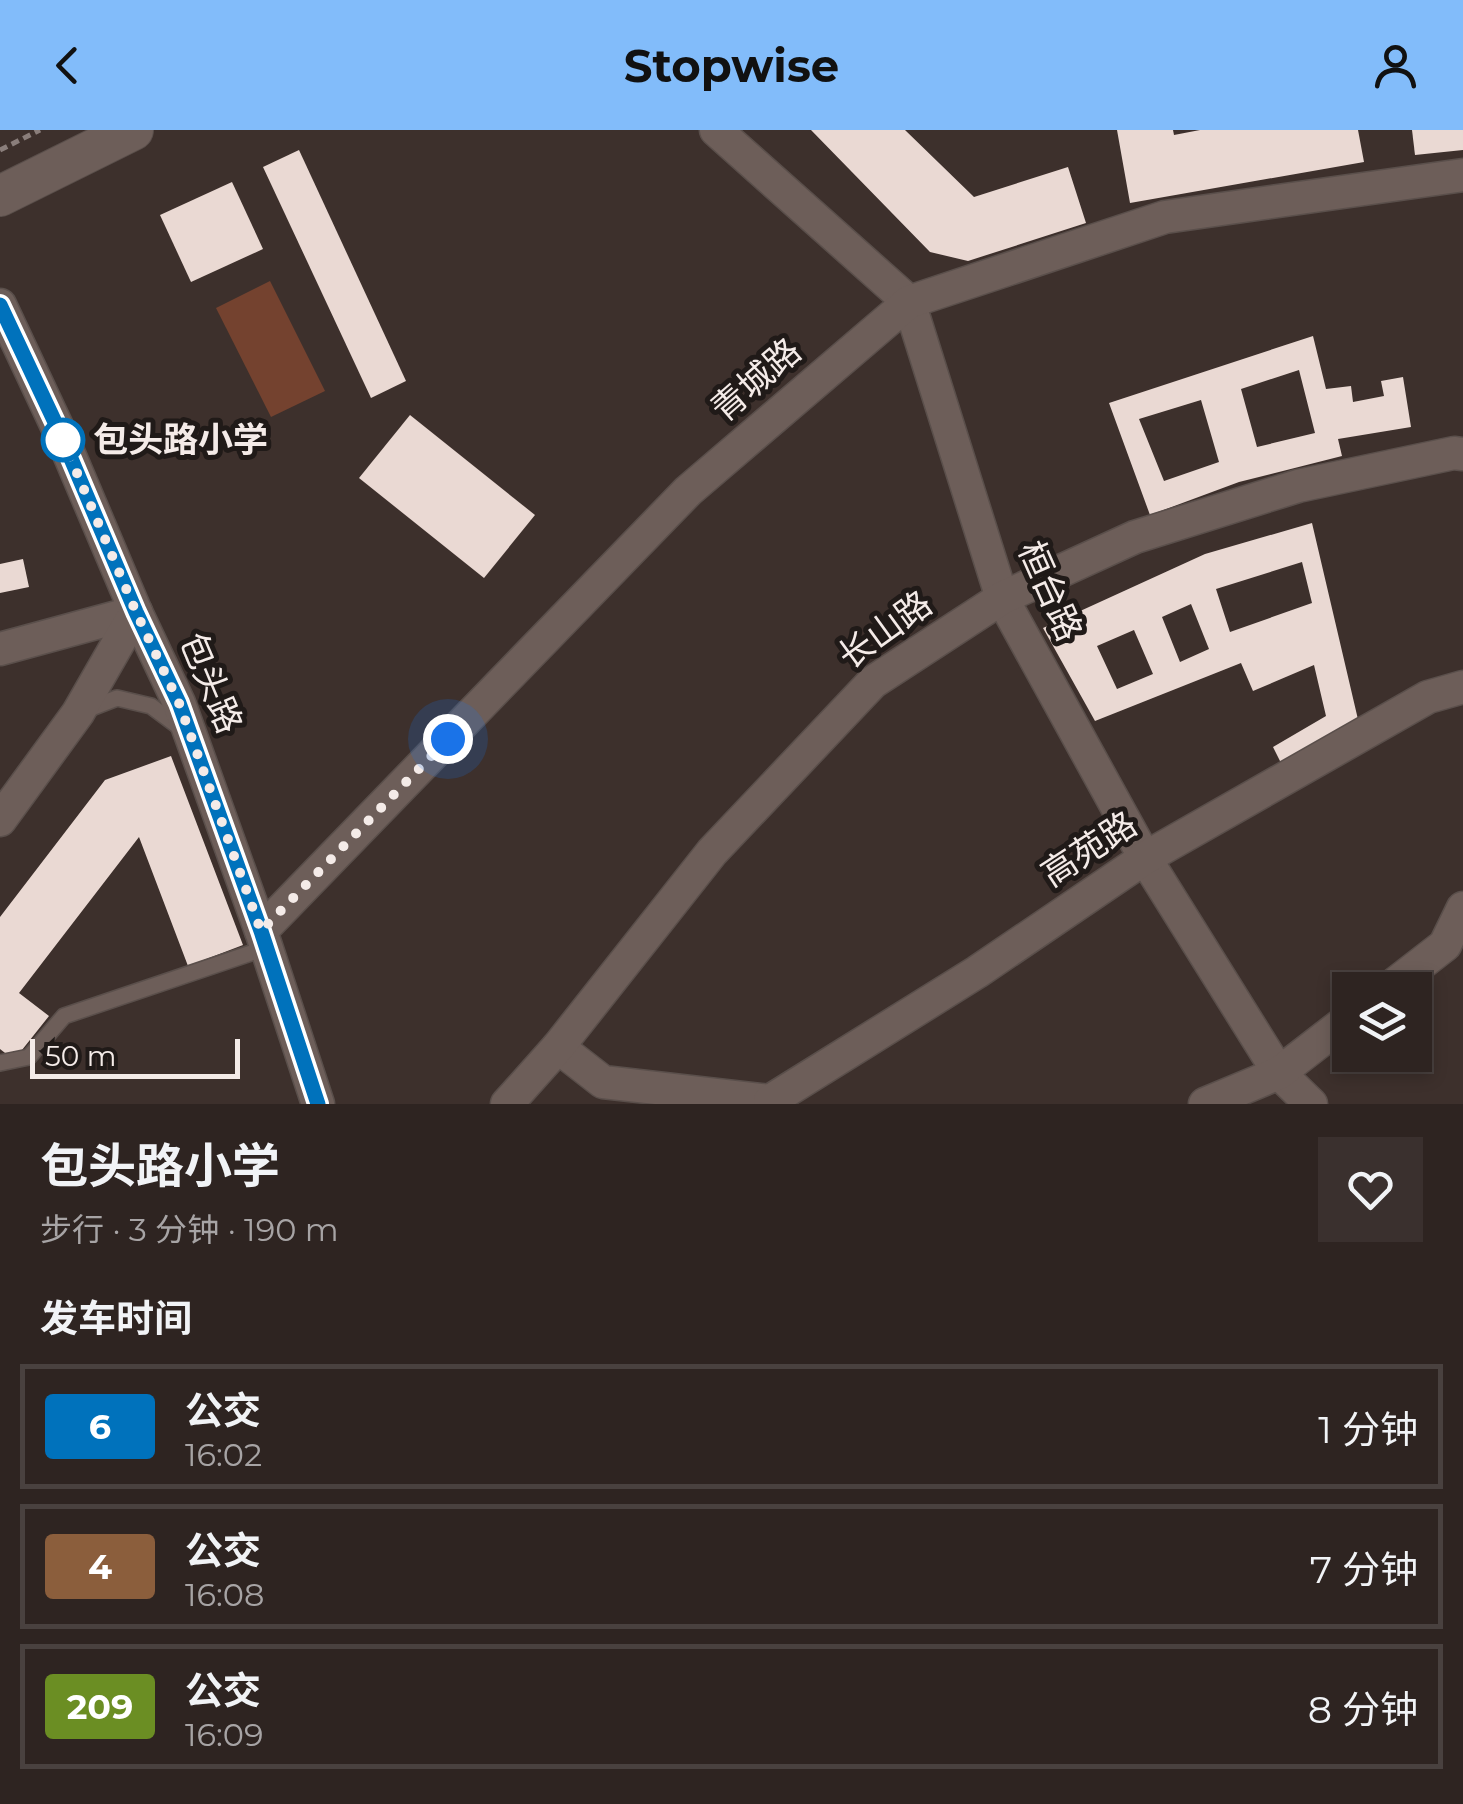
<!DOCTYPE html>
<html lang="zh">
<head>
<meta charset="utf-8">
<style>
  :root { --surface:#2e2421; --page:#3a302e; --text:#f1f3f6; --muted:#a7a4a5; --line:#49413f; --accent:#82bcfa }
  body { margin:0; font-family:Montserrat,"Noto Sans SC",sans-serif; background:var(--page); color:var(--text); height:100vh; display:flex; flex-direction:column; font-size:38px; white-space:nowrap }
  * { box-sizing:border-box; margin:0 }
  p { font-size:32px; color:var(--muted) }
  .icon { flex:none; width:55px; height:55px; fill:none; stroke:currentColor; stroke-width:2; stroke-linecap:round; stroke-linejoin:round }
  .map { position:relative; height:974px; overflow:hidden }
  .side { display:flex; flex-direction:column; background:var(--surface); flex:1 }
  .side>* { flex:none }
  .badge { padding:0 20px; border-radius:8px; font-size:35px; line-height:65px }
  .fabs { position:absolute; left:1332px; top:842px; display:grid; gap:20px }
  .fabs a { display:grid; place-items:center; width:100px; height:100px; border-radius:0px; background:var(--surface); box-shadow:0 5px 15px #0003,0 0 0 2px var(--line); font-size:50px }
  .scale { position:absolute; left:30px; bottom:25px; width:210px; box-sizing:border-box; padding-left:10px; border:5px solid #f4ebe8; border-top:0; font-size:28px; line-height:35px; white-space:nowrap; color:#f4ebe8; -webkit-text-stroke:8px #201a18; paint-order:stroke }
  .you { position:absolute; width:50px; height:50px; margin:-25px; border:8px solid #fff; border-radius:50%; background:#1a73e8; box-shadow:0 0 0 15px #1a73e833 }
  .map>.badge { position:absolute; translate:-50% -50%; box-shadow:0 0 0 5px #fff }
  h2 { padding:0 40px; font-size:38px; line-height:90px }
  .round { display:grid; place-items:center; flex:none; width:105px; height:105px; border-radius:0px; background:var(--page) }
  .summary { display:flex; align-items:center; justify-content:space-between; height:170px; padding:0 40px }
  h1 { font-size:48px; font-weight:700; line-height:75px }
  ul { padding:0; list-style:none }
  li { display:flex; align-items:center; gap:30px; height:125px; margin:0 20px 15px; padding:0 20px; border:5px solid var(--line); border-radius:0px }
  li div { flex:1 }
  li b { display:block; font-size:38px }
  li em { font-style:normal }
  li .badge { min-width:110px; font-weight:700; text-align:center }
  header { display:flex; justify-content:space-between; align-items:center; height:130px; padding:0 40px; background:var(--accent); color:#111; font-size:45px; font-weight:700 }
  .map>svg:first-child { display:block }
  .green { fill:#74422f }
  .building { fill:#ead9d3; fill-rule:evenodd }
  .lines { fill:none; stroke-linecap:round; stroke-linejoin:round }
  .service-casing { stroke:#5a4f4b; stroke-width:18 }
  .minor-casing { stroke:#5a4f4b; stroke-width:35 }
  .tertiary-casing { stroke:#5a4f4b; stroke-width:42 }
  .path { stroke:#8a7e7b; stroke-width:5; stroke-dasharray:8 5; stroke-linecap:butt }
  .service { stroke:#6d5e59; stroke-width:15 }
  .minor { stroke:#6d5e59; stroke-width:32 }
  .tertiary { stroke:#6d5e59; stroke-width:40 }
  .line-casing { stroke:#fff; stroke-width:22 }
  .line { stroke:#0072bc; stroke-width:15 }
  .walk { stroke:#f4ebe8; stroke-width:10; stroke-dasharray:0 18 }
  .stop-dot { fill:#fff; stroke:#0072bc; stroke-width:5 }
  .labels { text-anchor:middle; stroke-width:10; stroke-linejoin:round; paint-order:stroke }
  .street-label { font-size:35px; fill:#f4ebe8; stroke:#201a18 }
  .stop-label { font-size:35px; font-weight:bold; fill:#f4ebe8; stroke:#201a18; text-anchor:start }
</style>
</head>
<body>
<header><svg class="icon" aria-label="back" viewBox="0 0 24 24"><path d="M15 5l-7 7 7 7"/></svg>Stopwise<svg class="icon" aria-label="person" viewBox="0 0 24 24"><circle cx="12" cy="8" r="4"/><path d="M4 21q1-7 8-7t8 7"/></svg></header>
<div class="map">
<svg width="1463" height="974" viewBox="0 0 1463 974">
  <rect width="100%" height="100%" fill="#3d302c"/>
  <path class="green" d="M 270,151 L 325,261 L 271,287 L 216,178 Z"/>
  <g class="building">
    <path d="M 811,0 L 905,0 L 974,67 L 1068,37 L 1086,93 L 968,131 L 930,122 Z"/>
    <path d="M 1117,0 L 1173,0 L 1174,5 L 1200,0 L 1358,0 L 1364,32 L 1130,73 Z"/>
    <path d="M 1412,0 L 1463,0 L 1463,20 L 1415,25 Z"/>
    <path d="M 299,20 L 406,251 L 371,268 L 263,37 Z"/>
    <path d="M 232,52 L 263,119 L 191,152 L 160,85 Z"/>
    <path d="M 1313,206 L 1326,259 L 1351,256 L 1353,272 L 1384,266 L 1381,251 L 1403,247 L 1411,297 L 1338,309 L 1342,326 L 1239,352 L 1150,385 L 1109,273 ZM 1299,240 L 1315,303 L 1257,317 L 1241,259 ZM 1201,270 L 1219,332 L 1164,351 L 1139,289 Z"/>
    <path d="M 410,285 L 535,385 L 484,448 L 359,348 Z"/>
    <path d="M 1312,393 L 1360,598 L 1286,643 L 1273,617 L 1326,586 L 1314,535 L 1253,561 L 1241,533 L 1095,591 L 1043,498 L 1205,424 ZM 1302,432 L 1312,473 L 1230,502 L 1216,459 ZM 1191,474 L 1209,519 L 1180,532 L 1162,487 ZM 1134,500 L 1153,544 L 1117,559 L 1097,516 Z"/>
    <path d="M 23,429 L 29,457 L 0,463 L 0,434 Z"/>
    <path d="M 171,626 L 243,815 L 188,836 L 139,707 L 19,863 L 49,886 L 14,930 L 0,919 L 0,787 L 105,650 Z"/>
  </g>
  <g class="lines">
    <defs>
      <g id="service">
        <path d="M 86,580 L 117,568 L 151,576 L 182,599"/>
        <path d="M 0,933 L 29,927 L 64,886 L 266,818"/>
      </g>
      <g id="minor">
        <path d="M 716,0 L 909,172 L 1002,468 L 1145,728 L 1279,943 L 1311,974"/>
        <path d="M 0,175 L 61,305 L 136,482 L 179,573 L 261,801 L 318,974"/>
        <path d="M 0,519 L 136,482"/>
        <path d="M 0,690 L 78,583 L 136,482"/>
        <path d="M 261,801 L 688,361 L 909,172 L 1165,87 L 1463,45"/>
        <path d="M 1387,860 L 1445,815 L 1463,778"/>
        <path d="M 558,917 L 603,952 L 770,971 L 774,974"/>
        <path d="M 770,971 L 977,842 L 1145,728 L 1428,567 L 1463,557"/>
        <path d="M 507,974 L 558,917 L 712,722 L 873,552 L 1002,468 L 1135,407 L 1298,356 L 1454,323 L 1463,324"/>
        <path d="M 1205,974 L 1279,943 L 1350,888"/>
      </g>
      <path id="tertiary" d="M 0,66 L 133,0"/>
    </defs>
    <use href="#service" class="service-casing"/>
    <use href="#minor" class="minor-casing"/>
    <use href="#tertiary" class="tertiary-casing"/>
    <path class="path" d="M 0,20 L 40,0"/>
    <use href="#service" class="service"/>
    <use href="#minor" class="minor"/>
    <use href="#tertiary" class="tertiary"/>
  </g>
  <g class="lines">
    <defs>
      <path id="line" d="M 0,175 L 61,305 L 136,482 L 179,573 L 261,801 L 318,974"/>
    </defs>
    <use href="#line" class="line-casing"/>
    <use href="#line" class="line"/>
    <path class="walk" d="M 63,310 L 136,482 L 179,573 L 261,801 L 448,609"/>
  </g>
  <circle class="stop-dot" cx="63" cy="310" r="20"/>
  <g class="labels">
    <g class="street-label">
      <text transform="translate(756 250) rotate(-41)" y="12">青城路</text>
      <text transform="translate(1050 461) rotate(66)" y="12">桓台路</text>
      <text transform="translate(885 500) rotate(-36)" y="12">长山路</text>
      <text transform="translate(211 553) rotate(67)" y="12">包头路</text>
      <text transform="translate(1089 719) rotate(-33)" y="12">高苑路</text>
    </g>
    <g class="stop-label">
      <text x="93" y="322">包头路小学</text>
    </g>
  </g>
</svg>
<div class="fabs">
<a><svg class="icon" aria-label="layers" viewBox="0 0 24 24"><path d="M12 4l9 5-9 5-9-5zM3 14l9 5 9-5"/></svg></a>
</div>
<div class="scale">50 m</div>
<div class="you" style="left:448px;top:609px"></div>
</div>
<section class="side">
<div class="summary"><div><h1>包头路小学</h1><p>步行 · 3 分钟 · 190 m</p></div><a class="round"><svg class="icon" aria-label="heart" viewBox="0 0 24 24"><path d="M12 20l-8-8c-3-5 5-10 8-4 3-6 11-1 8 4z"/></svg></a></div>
<h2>发车时间</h2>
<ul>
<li><span class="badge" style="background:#0072bc;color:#fff">6</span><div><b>公交</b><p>16:02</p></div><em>1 分钟</em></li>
<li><span class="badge" style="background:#8b5e3c;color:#fff">4</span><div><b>公交</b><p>16:08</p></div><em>7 分钟</em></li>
<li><span class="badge" style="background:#6b8e23;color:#fff">209</span><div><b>公交</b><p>16:09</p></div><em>8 分钟</em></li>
</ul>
</section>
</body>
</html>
